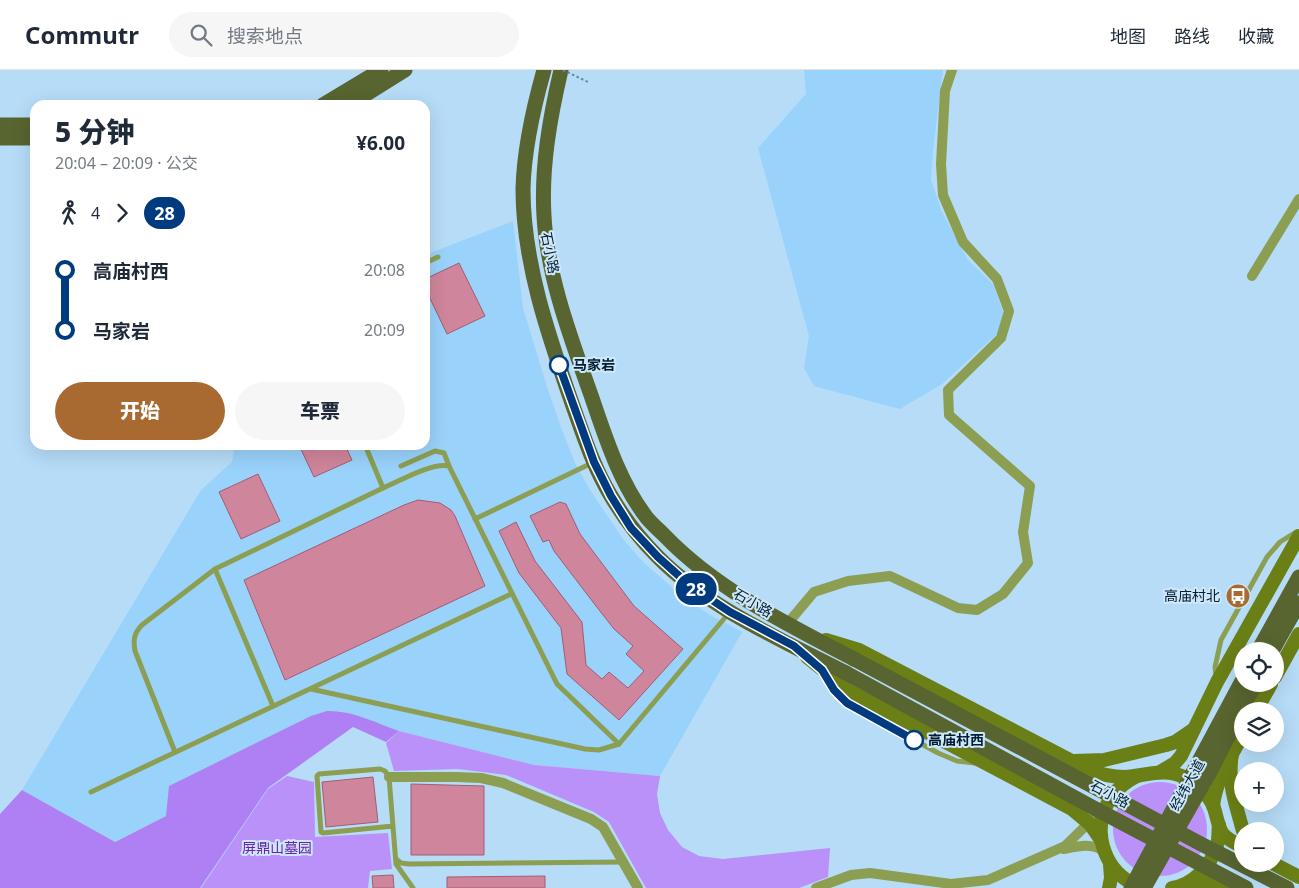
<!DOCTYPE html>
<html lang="zh">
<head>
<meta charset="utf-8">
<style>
  :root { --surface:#fff; --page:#f6f6f7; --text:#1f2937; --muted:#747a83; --line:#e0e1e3; --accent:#a86a30 }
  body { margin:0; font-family:"Noto Sans","Noto Sans SC",sans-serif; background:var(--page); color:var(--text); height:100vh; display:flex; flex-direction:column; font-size:19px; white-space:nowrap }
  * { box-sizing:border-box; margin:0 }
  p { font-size:16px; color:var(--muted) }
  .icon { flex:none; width:28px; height:28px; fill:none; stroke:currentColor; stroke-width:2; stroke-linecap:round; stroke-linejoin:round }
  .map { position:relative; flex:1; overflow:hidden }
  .drawer { position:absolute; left:30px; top:30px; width:400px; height:350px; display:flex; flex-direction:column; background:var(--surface); border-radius:15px; box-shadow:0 5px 20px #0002 }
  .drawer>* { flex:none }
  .badge { padding:0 10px; border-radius:16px; font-size:18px; line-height:32px }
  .buttons { position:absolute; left:1234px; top:572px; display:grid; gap:10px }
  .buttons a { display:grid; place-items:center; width:50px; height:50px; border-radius:50%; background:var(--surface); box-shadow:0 5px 20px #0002; font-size:25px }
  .map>.badge { position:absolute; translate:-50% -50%; box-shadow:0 0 0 2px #fff }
  .legs { display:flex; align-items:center; gap:8px; height:55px; padding:0 25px; font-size:16px }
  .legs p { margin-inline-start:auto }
  .summary { display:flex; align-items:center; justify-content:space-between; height:85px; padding:0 25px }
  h1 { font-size:28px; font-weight:800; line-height:38px }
  .primary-button { display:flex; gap:10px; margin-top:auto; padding:10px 25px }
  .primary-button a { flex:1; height:58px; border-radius:30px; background:var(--accent); color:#fff; font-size:20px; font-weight:800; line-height:58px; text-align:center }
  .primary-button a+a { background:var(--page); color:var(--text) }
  ul { padding:0 25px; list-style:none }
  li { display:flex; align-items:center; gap:18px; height:60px; font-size:19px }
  li i { display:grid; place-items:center; width:8px; height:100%; margin:0 6px; background:currentColor }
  li i::after { content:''; width:12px; height:12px; margin:-6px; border:4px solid; border-radius:50%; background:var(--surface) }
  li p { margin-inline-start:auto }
  li:first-child i { background:linear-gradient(#0000 50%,currentColor 0) }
  li:last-child i { background:linear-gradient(currentColor 50%,#0000 0) }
  header { display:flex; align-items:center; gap:30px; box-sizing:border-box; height:70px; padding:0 25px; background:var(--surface); border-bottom:1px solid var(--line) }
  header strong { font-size:24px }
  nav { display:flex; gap:28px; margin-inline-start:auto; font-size:18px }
  .search { width:350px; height:45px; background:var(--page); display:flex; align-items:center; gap:12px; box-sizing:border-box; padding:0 18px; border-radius:28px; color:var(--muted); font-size:19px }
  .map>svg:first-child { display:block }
  .built { fill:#99d2fb }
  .green { fill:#b991f8 }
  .forest { fill:#ae80f4 }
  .building { fill:#cf859b; stroke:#a25d72 }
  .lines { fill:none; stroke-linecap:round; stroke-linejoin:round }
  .lane { stroke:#8c9e52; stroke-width:5 }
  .street { stroke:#8c9e52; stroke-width:10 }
  .secondary { stroke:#6b7f17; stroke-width:14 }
  .primary { stroke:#586530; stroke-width:15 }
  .path-bridge { stroke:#6788a0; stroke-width:2; stroke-dasharray:2.5 2.5; stroke-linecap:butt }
  .primary-bridge { stroke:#586530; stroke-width:15 }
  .line-1-casing { stroke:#fff; stroke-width:11 }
  .line-1 { stroke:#003b80; stroke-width:8 }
  .stop-1-dot { fill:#fff; stroke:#003b80; stroke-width:2.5 }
  .labels { text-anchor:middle; stroke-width:4; stroke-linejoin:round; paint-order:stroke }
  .street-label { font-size:14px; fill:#031e2f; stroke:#cee7fa }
  .stop-label { font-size:14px; font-weight:bold; fill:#031e2f; stroke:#cee7fa; text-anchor:start }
  .poi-label { font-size:14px; fill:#031e2f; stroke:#cee7fa; text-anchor:end }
  .park-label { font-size:14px; fill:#6723ac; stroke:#cee7fa }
</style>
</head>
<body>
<header>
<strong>Commutr</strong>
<div class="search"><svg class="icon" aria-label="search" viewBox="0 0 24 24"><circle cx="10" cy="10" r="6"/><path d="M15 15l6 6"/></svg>搜索地点</div>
<nav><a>地图</a><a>路线</a><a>收藏</a></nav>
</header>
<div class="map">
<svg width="1299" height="818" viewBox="0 0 1299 818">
  <rect width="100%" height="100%" fill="#b6dcf8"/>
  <g class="built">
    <path d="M 804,0 L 943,0 L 933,80 L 931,110 L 942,142 L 968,190 L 993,214 L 1003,242 L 999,262 L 942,314 L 900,339 L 814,316 L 804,298 L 809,266 L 758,78 L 806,24 Z"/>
    <path d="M 513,151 L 523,238 L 548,320 L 562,360 L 575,393 L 590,420 L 623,469 L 644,493 L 688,531 L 712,546 L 742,562 L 660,706 L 534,695 L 399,661 L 340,641 L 327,641 L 166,746 L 114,772 L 22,720 L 201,420 L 232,392 L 235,375 L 425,375 L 425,185 Z"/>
  </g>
  <g class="green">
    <path d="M 399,661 L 534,695 L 660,706 L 657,724 L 660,743 L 668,760 L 682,777 L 699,786 L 723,789 L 830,778 L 828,807 L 799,818 L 646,818 L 609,752 L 594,742 L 506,705 L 458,699 L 394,701 L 386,673 Z"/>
    <path d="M 287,706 L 314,712 L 315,767 L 388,763 L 392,799 L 370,801 L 368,818 L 201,818 L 268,719 Z"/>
    <circle cx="1160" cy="759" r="47"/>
  </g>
  <path class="forest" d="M 327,641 C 352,640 376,653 399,661 L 386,672 L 353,657 L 268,718 L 200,818 L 0,818 L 0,744 L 22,720 L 115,772 L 166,746 L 169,716 L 311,646 Z"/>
  <g class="building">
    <path d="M 459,193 L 485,246 L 447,264 L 425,218 L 425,209 Z"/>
    <path d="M 299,375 L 345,375 L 352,390 L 314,407 Z"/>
    <path d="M 258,404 L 280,451 L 241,469 L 219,422 Z"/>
    <path d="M 418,430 L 440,433 L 451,440 L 455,446 L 485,516 L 285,610 L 244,510 L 404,435 Z"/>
    <path d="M 560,432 L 566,434 L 580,464 L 634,536 L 683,579 L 619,650 L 567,604 L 561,558 L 519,503 L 499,461 L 516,452 L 535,491 L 582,552 L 586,595 L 602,609 L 609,602 L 628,618 L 644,601 L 626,584 L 633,576 L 614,559 L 596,536 L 554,481 L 549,470 L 543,472 L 530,446 Z"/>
    <path d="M 373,707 L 378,752 L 326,757 L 322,712 Z"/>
    <path d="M 411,714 L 484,716 L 484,785 L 411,785 Z"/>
    <path d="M 393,805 L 394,818 L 373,818 L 372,806 Z"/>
    <path d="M 545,806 L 545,818 L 447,818 L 447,807 Z"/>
  </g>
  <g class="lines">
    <g class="lane">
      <path d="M 425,193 L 438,187"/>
      <path d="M 365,375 L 383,418 C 400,411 432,392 449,396 L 557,614 L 619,674 L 728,544"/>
      <path d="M 401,396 L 435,381 L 444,383 L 449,396"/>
      <path d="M 475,449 L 592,393"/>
      <path d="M 215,499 L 273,636"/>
      <path d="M 1216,606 L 1215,597 L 1221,570 L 1267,487 L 1280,472 L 1296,462"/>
      <path d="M 829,611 L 840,628 L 847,633 L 938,683 L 957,691 L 975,693"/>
      <path d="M 311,619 L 585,679 L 599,680 L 619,674"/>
      <path d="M 175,682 L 135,581 C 133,570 134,563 142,555 L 215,499 L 383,418"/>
      <path d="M 91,722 L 511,524"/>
      <path d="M 393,756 L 323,763 L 321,762 L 317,706 L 319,704 L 380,699 L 385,701 L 389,707 L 396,794 L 413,818"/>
      <path d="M 396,789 L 401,793 L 409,794 L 623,792"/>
    </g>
    <g class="street">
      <path d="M 1252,206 L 1299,129"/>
      <path d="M 788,553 L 814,522 L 848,511 L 890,506 L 958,538 L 977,540 L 1003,524 L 1028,493 L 1023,462 L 1030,416 L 949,345 L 948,320 L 1001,268 L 1009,241 L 997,209 L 963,172 L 943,125 L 941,94 L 945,21 L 952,0"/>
      <path d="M 389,707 L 456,707 L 481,708 L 503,713 L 591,749 L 603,757 L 638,818"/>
      <path d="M 1064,779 C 1079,776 1091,773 1104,781"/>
      <path d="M 816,818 L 851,805 L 870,803 L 951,814 L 988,810 L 1065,776 L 1104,738"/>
    </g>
    <g class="secondary">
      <path d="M 826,570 L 859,580 L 1087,699 C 1099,704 1111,707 1125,707 C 1146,706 1164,697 1186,708 C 1197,714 1210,726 1214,738 C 1217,747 1218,757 1223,764 C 1228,770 1236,773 1242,777"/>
      <path d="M 807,587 L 851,622 L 1072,739 L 1090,754 L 1101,770"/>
      <path d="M 1275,607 L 1299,564"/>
      <path d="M 1256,641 L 1271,614"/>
      <path d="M 1232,684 C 1227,713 1236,734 1243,761"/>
      <path d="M 1074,691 L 1104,690 L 1166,675 L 1175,672 L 1194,659"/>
      <path d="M 1160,702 L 1175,693 L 1181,686 L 1217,612 L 1299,466"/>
      <path d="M 1137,706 C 1123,713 1111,724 1105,739 C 1092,769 1110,810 1143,817"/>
      <path d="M 1213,736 C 1216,710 1230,688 1242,666"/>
      <path d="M 1274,794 L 1299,807"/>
      <path d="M 1188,813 L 1209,813 L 1223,818"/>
      <path d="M 1109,818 L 1111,808 L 1110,794"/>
      <path d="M 1172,818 C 1193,815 1211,796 1217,775 C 1219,769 1218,762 1219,755"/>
    </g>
    <g class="primary">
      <path d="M 544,0 C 533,39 524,78 523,119 C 523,193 549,267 573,336 C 584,367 594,398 611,426 C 624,448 639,468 657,486 C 708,538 782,570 846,603"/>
      <path d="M 561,0 C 550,47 541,97 544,146 C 547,206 572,271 592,328 C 606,369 620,413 647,448 C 652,454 659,460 665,466 C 717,520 789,555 854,589"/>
      <path d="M 323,35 L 381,0"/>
      <path d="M 349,35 L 405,0"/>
      <path d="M 0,55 L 35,55"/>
      <path d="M 0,68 L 35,68"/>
      <path d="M 1258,581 L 1299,507"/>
      <path d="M 1272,581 L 1299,533"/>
    </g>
    <path class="path-bridge" d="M 563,0 L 588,12"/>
    <g class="primary-bridge">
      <path d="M 854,589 L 1201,774 L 1287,818"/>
      <path d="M 846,603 L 1092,737 L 1246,818"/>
      <path d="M 1131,818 L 1242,611"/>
      <path d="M 1144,818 L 1211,700 L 1255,614"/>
    </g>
  </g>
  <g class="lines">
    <defs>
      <path id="line-1" d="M 559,295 L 594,392 L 611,426 L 631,458 L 658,487 L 688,514 L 730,542 L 794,576 L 822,600 L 834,620 L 847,633 L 914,670"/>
    </defs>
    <use href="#line-1" class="line-1-casing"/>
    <use href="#line-1" class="line-1"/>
  </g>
  <defs>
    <symbol id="bus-disc" viewBox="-11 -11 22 22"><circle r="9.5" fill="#a86a30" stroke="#cee7fa"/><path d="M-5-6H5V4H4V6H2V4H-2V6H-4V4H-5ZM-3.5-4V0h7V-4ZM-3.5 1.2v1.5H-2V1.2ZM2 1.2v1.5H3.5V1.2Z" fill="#fff"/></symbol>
  </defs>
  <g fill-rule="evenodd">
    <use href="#bus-disc" x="1224" y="512" width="28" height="28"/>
  </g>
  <g class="stop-1-dot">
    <circle cx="559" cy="295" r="9"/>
    <circle cx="914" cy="670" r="9"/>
  </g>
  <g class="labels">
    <g class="street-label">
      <text transform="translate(550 183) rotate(79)" y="5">石小路</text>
      <text transform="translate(753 533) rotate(30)" y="5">石小路</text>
      <text transform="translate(1187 715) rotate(-61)" y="5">经纬大道</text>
      <text transform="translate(1110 724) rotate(28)" y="5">石小路</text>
    </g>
    <g class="stop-label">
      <text x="573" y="300">马家岩</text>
      <text x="928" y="675">高庙村西</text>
    </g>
    <g class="poi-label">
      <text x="1220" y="531">高庙村北</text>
    </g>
    <g class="park-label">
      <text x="277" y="783">屏鼎山墓园</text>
    </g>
  </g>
</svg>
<div class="buttons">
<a><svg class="icon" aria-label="locate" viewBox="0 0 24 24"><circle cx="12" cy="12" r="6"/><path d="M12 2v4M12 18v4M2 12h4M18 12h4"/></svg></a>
<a><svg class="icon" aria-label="layers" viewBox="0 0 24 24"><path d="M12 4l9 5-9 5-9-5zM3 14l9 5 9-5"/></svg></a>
<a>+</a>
<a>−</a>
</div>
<b class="badge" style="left:696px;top:519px;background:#003b80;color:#fff">28</b>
<section class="drawer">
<div class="summary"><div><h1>5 分钟</h1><p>20:04 – 20:09 · 公交</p></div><b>¥6.00</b></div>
<div class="legs"><svg class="icon" aria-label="walk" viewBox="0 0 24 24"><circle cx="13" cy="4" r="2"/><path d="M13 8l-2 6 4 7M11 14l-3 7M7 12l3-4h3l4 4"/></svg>4<svg class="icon" aria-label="forward" viewBox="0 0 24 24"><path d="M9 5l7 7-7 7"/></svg><b class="badge" style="background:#003b80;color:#fff">28</b></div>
<ul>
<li><i style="color:#003b80"></i><b>高庙村西</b><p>20:08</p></li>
<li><i style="color:#003b80"></i><b>马家岩</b><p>20:09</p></li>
</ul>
<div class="primary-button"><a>开始</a><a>车票</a></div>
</section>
</div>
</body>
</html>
